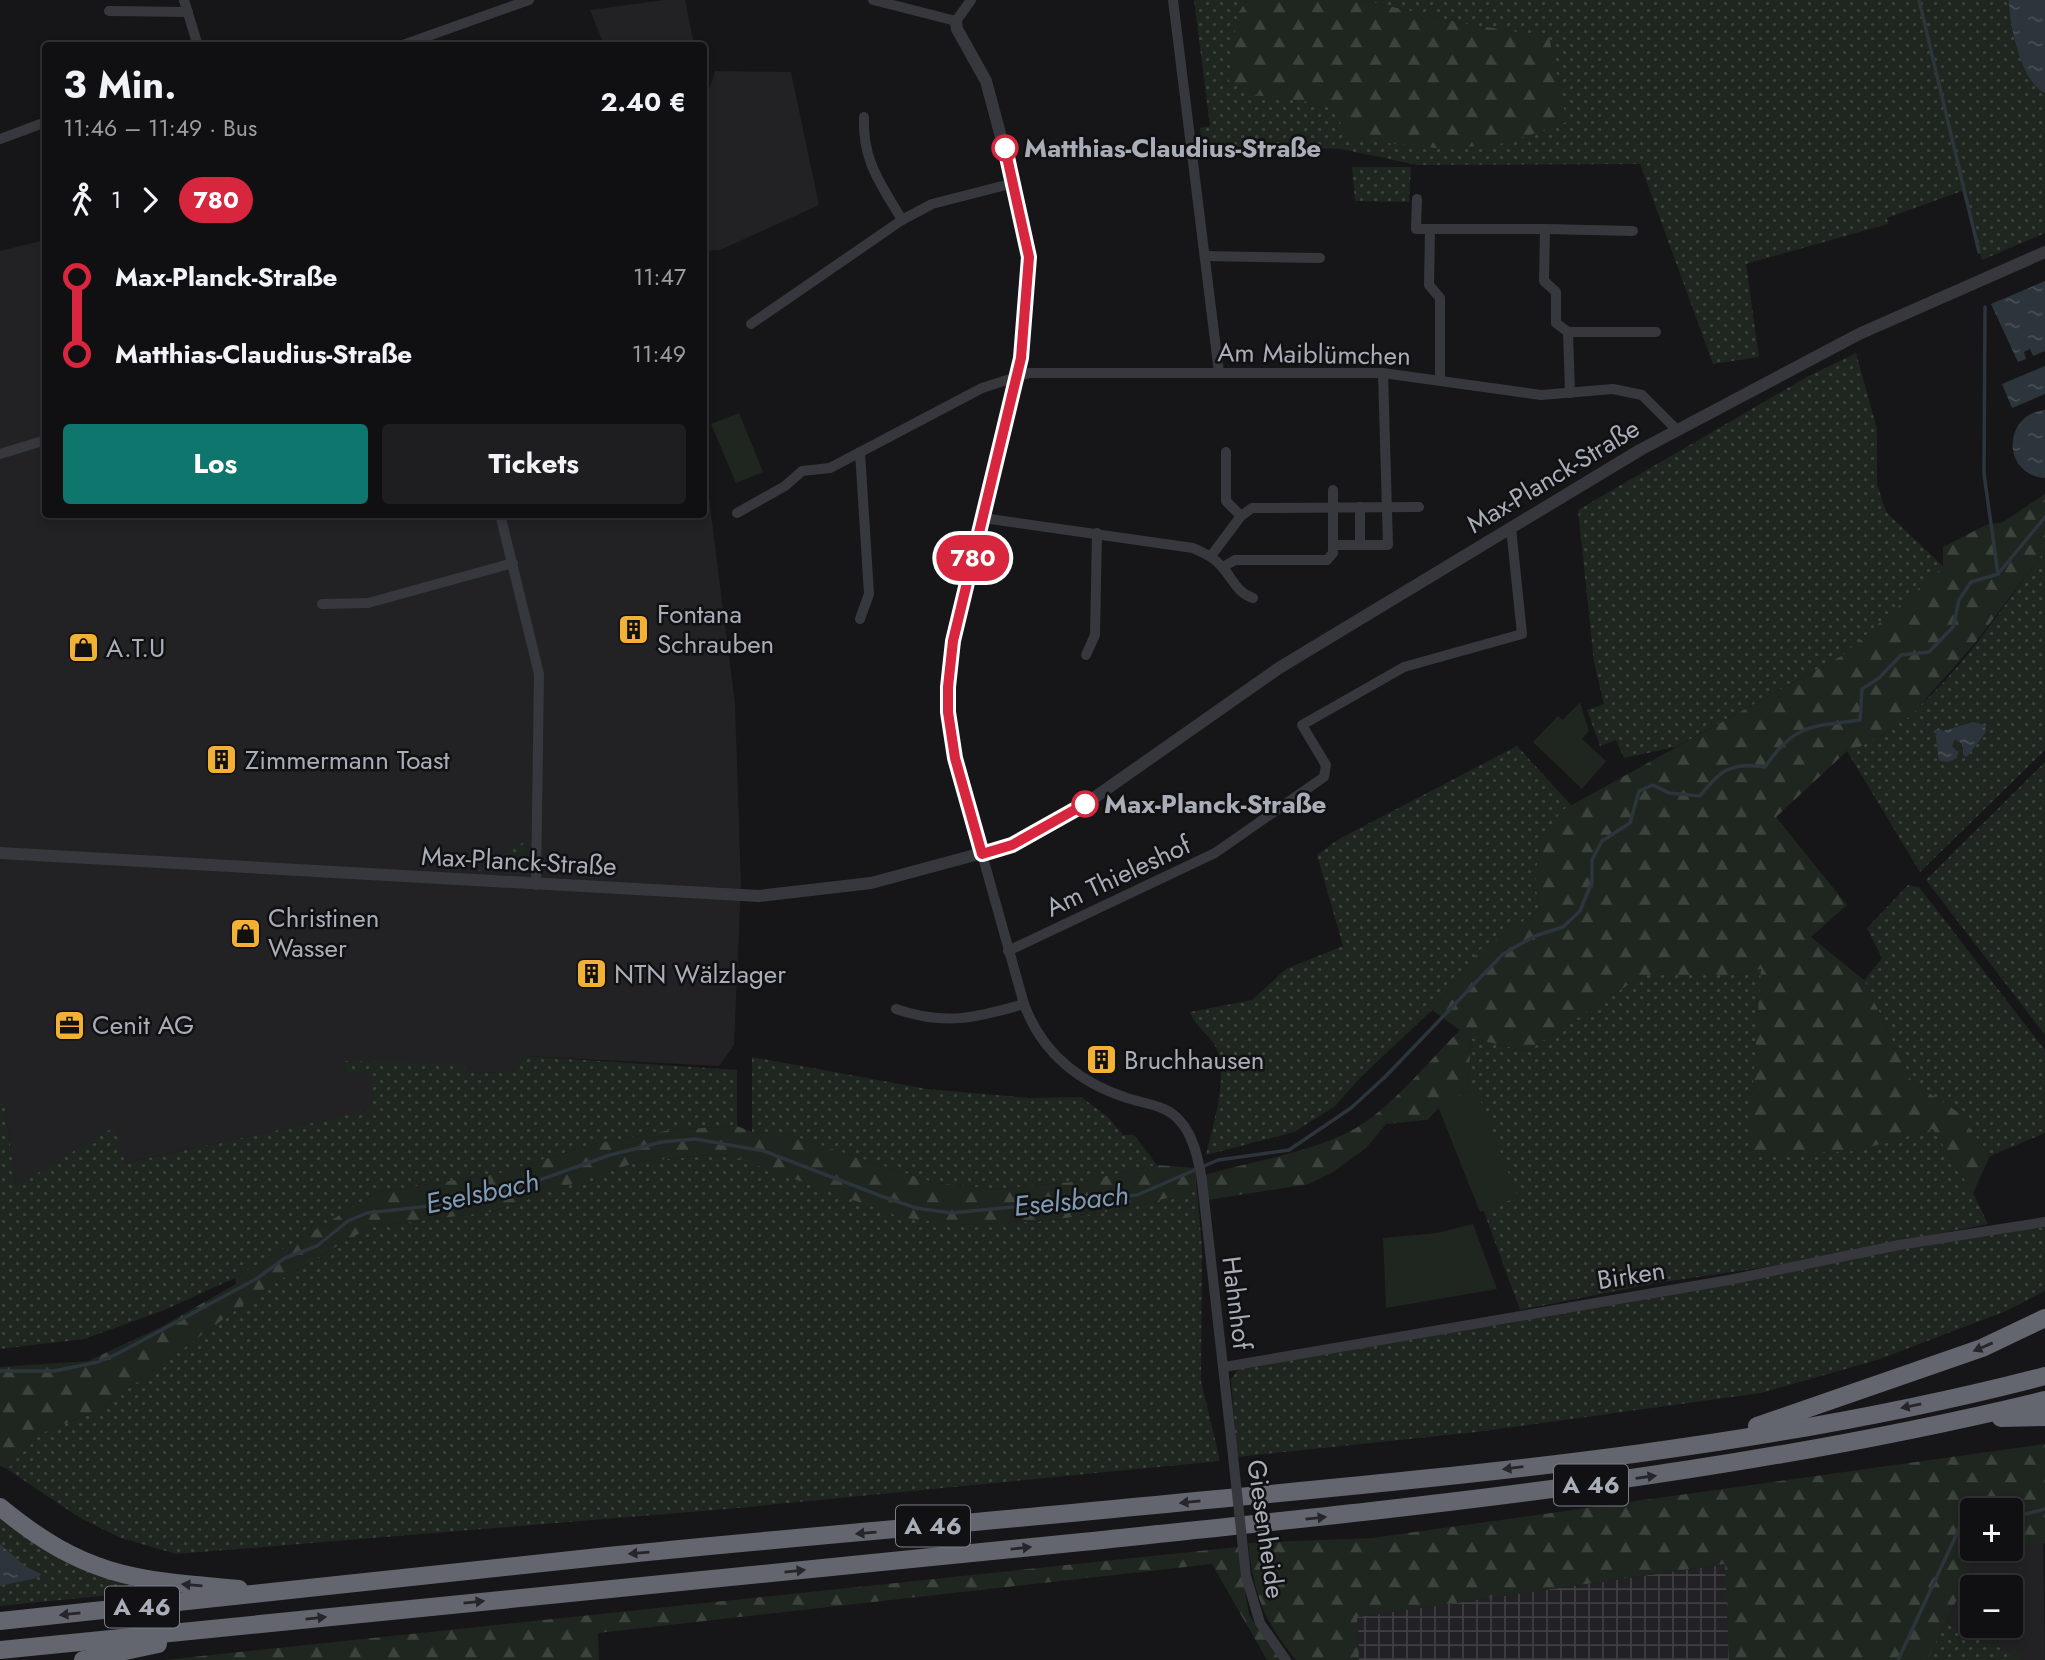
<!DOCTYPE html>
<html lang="de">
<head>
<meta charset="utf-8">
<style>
  :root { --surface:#101012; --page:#1e1e20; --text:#f1f3f6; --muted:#9c9d9f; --line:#303032; --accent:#0f766e }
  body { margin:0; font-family:Jost,sans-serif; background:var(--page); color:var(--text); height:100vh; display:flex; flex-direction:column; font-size:26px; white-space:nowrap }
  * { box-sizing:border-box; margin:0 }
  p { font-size:23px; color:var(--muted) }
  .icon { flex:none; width:38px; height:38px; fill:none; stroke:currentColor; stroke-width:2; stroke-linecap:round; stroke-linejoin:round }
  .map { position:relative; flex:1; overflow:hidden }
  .sheet { position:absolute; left:42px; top:42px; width:665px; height:476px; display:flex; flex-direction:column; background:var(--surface); border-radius:7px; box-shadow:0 4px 10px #0003,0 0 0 2px var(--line) }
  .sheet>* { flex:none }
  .badge { padding:0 14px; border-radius:23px; font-size:24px; line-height:46px }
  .controls { position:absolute; left:1960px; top:1498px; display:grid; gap:14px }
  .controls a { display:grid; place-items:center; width:63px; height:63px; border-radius:7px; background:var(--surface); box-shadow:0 4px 10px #0003,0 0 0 2px var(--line); font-size:35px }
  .map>.badge { position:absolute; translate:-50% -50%; box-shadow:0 0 0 4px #fff }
  .legs { display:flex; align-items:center; gap:10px; height:77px; padding:0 21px; font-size:23px }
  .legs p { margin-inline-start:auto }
  .head { display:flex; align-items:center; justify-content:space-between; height:119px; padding:0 21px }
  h1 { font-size:38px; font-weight:700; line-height:52px }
  .primary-button { display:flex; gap:14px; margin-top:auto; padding:14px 21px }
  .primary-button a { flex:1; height:80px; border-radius:7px; background:var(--accent); color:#fff; font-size:28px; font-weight:700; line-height:80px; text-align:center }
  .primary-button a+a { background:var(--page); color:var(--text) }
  ul { padding:0 21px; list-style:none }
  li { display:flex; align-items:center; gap:24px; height:77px; font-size:26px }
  li i { display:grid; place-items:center; width:10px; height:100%; margin:0 9px; background:currentColor }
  li i::after { content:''; width:18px; height:18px; margin:-9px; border:5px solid; border-radius:50%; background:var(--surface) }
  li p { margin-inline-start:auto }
  li:first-child i { background:linear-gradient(#0000 50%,currentColor 0) }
  li:last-child i { background:linear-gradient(currentColor 50%,#0000 0) }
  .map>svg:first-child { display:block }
  .built { fill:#222225; fill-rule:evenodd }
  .industrial { fill:url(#industrial-grid) }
  .green { fill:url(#green-dots) }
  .forest { fill:url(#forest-firs); fill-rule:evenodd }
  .pitch { fill:#1e261f }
  .water { fill:url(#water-ripples) }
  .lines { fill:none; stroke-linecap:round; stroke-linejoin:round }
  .stream { stroke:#2c353c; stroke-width:3.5 }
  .minor { stroke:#37383d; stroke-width:10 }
  .tertiary { stroke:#37383d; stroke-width:12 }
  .motorway { stroke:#63666e; stroke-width:18 }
  .minor-bridge { stroke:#37383d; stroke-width:10 }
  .oneway { fill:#26262a }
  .line-1-casing { stroke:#fff; stroke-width:16 }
  .line-1 { stroke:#d7263d; stroke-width:10 }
  .stop-1-dot { fill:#fff; stroke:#d7263d; stroke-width:3.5 }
  .labels { text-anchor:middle; stroke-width:5; stroke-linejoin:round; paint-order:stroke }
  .shield { fill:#111113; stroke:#7b7e86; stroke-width:2 }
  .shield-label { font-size:24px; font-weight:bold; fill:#a8adb8 }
  .stop-label { font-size:26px; font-weight:bold; fill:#a8adb8; stroke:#111113; text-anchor:start }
  .street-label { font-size:26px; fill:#a8adb8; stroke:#111113 }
  .poi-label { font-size:26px; fill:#a8adb8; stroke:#111113; text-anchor:start }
  .water-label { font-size:28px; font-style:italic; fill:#7f9bb3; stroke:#111113 }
</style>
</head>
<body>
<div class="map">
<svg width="2045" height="1660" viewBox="0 0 2045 1660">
  <defs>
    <pattern id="industrial-grid" width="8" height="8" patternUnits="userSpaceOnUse" patternTransform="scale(1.75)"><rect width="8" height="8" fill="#222225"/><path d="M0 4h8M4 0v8" fill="none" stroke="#3f3f43"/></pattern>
    <pattern id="green-dots" width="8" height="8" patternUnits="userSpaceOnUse" patternTransform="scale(1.75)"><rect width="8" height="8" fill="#1e261f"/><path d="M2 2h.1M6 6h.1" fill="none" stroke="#3c433d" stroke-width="1.8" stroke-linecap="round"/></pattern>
    <pattern id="forest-firs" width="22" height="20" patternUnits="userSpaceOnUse" patternTransform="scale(1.75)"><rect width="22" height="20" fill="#1e261f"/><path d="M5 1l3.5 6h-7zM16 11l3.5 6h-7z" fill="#3c433d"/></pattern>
    <pattern id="water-ripples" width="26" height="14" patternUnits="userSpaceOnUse" patternTransform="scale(1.75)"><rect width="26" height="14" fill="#2c353c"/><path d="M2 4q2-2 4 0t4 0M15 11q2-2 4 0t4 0" fill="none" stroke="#485056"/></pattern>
  </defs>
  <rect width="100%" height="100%" fill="#161618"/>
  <g class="built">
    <path d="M 664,0 L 685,0 L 694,45 L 604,45 L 590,10 Z"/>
    <path d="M 715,71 L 791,72 L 819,205 L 720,250 L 704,251 L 704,89 L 710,87 Z"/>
    <path d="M 45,240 L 46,514 L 704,514 L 704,458 L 735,704 L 741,885 L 734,1045 L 719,1066 L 524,1056 L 513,1072 L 466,1073 L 343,1061 L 345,1073 L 370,1073 L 372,1110 L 124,1163 L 114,1128 L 16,1186 L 4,1102 L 0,1101 L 0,251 Z"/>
    <path d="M 2043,1543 L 2045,1660 L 2025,1660 L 1946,1622 L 1980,1553 ZM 1972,1587 L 2011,1587 L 2011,1626 L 1972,1626 Z"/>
  </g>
  <path class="industrial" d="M 1726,1564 L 1729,1660 L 1359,1660 L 1357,1617 Z"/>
  <g class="green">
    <path d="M 1194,0 L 1247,0 L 1237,15 L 1549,38 L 1461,23 L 1363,0 L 2045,0 L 2045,233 L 1982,260 L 1962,191 L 1887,218 L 1888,224 L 1746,264 L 1759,357 L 1713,364 L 1640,164 L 1418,165 L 1341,149 L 1202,146 L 1200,128 L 1210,126 Z"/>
    <path d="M 1352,167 L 1411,167 L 1409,202 L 1355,201 Z"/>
    <path d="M 1856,353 L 1877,429 L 1877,484 L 1886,512 L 1944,567 L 1843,655 L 1676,747 L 1624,758 L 1616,740 L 1600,746 L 1587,710 L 1604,704 L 1594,662 L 1578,510 L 1805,378 Z"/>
    <path d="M 2045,551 L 2045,750 L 1920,872 L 1847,751 C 1936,718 1989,623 2045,551 Z"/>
    <path d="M 1517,746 L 1572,806 L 1561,811 L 1535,883 L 1540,910 L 1481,949 L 1432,1010 L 1361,1077 L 1334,1107 L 1294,1132 L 1206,1155 C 1212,1129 1228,1077 1218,1052 C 1212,1035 1196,1029 1190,1012 L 1252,1000 L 1286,969 L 1343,946 L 1317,855 L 1339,839 Z"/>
    <path d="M 2045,762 L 2045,1035 L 1926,880 Z"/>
    <path d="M 527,840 L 526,857 L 519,871 L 477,871 Z"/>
    <path d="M 1908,885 L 1919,887 L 2045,1050 L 2045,1133 L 1990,1156 L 1958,1112 L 1912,1082 L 1864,980 L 1882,958 L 1867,928 Z"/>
    <path d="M 1762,969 L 1856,1150 L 1933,1129 L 1973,1193 L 1988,1224 L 1767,1267 L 1656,1283 L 1520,1310 L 1444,1103 L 1468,1090 L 1471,1038 L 1527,1051 L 1643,975 L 1735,975 Z"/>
    <path d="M 524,1056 L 737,1070 L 737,1126 L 670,1130 L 593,1144 L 500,1173 L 378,1192 L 235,1278 L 162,1311 L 84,1339 L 0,1349 L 0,1101 L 4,1102 L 16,1186 L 114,1127 L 125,1163 L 371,1110 L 370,1073 L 345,1073 L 343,1061 L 463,1064 L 466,1073 L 513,1072 Z"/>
    <path d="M 752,1057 L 927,1089 L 1030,1098 L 1081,1097 L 1108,1117 L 1123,1135 L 1134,1135 L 1157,1165 L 1083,1181 L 997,1189 L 935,1183 L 784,1133 L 752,1132 Z"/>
    <path d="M 710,1155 L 731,1156 L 957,1225 L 1045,1221 L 1126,1209 L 1197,1190 L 1202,1247 L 1201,1381 L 1220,1461 L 727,1509 L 176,1554 L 121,1538 L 80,1518 L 7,1469 L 42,1433 L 99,1410 L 266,1288 L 370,1227 L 490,1212 L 637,1162 Z"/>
    <path d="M 2045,1227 L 2045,1291 L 2006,1311 L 1880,1359 L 1761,1393 L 1476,1432 L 1237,1457 L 1231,1379 L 1239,1368 L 1888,1251 Z"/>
    <path d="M 0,1512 L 141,1586 L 141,1592 L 0,1606 Z"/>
    <path d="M 1946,1622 L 2025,1660 L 1927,1660 Z"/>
  </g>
  <g class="forest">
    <path d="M 1247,0 L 1363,0 L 1461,23 L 1549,37 L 1567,122 L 1507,143 L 1446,149 L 1348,139 L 1332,105 L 1247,94 L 1228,80 L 1237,15 Z"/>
    <path d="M 2045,494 L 2045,551 L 1975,643 L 1911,716 L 1864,745 L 1847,751 L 1776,817 L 1847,905 L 1811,937 L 1864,980 L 1912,1082 L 1958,1112 L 1990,1156 L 1973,1193 L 1933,1129 L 1856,1151 L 1748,1156 L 1761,969 L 1735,975 L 1643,975 L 1527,1051 L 1471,1038 L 1468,1090 L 1444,1103 L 1427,1120 L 1386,1124 L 1366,1148 L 1333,1172 L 1309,1184 L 1208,1200 L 1205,1175 C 1254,1160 1325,1151 1367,1121 C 1401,1096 1430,1060 1460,1030 L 1432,1010 L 1481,949 L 1540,910 L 1535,883 L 1539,844 L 1561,811 L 1843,655 L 1943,567 L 1943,547 L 1986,525 L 2003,522 Z"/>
    <path d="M 737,1126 L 752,1132 L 784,1133 L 935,1183 L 997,1189 L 1083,1181 L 1157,1165 L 1195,1168 L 1197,1190 L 1126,1209 L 1045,1221 L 957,1225 L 900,1217 L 731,1156 L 710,1155 L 637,1162 L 490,1212 L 370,1227 L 266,1288 L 99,1410 L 42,1433 L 7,1469 L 0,1466 L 0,1367 L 88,1361 L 159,1328 L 236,1284 L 235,1278 L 378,1192 L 500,1173 L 593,1144 L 670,1130 Z"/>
    <path d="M 2045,1444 L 2045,1543 L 1980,1553 L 1927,1660 L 1729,1660 L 1725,1564 L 1357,1617 L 1359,1660 L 1296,1660 C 1263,1620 1254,1594 1248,1543 L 1372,1538 ZM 1972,1510 L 2011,1510 L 2011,1549 L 1972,1549 Z"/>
    <path d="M 1238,1547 L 1249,1615 L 1280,1660 L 1267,1660 L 1212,1564 L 598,1633 L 599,1660 L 164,1660 Z"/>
  </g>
  <g class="pitch">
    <path d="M 739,413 L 763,472 L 736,483 L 711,424 Z"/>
    <path d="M 1580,702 L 1589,731 L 1582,739 L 1606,761 L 1582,789 L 1533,742 L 1558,716 L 1563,720 Z"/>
    <path d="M 1476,1089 L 1518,1197 L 1480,1212 L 1437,1104 Z"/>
    <path d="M 1473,1224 L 1497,1289 L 1386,1308 L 1383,1238 L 1437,1233 Z"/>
  </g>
  <g class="water">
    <path d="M 2009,0 L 2045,0 L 2045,93 C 2021,83 2009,23 2009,0 Z"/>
    <path d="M 2045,281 L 2045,351 L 2033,356 L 2030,349 L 2024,352 L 2026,359 L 2018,362 L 1991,304 Z"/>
    <path d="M 2045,366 L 2045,394 L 2012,408 L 2002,384 Z"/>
    <path d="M 2045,410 L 2045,478 L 2044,478 C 2001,474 2003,414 2045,410 Z"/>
    <path d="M 1973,722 L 1985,725 L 1986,732 L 1967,757 L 1963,755 L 1963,745 L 1955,739 L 1952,746 L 1958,752 L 1957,758 L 1949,762 L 1939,761 L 1935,731 L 1938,728 L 1943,731 Z"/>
    <path d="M 0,1544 L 25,1566 L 41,1574 L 38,1578 L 0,1586 Z"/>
  </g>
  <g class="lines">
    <g class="stream">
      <path d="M 1919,0 L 1979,252"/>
      <path d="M 1985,307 L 1984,474 L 1998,574"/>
      <path d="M 0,1371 L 54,1371 L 98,1362 L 117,1354 L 256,1279 L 285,1258 L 317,1246 L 348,1221 L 367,1213 L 438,1205 L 500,1194 L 610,1155 L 662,1142 L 695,1139 L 764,1151 L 881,1196 L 916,1208 L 951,1213 L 1137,1195 L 1218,1160 L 1289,1150 L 1351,1108 L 1385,1077 L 1503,954 L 1535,936 L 1563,927 L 1580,911 L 1592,882 L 1592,860 L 1602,841 L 1630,823 L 1639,791 L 1653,785 L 1669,793 L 1700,796 C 1720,770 1731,762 1765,767 C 1795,723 1811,727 1860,720 L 1862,689 L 1879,678 L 1901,655 L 1929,652 L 1953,627 L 1959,600 L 1971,582 L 1998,574 L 2045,517"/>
      <path d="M 2011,1518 L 2045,1509"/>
      <path d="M 1898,1660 L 1959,1529 L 1972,1526"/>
    </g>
    <g class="minor">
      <path d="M 184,0 L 198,46"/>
      <path d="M 873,0 L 956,21 L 971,0"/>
      <path d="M 1173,0 L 1219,373"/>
      <path d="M 109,11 L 188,12"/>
      <path d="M 400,46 L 529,0"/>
      <path d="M 864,117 C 862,161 881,184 902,220"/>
      <path d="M 0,139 L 46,122"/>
      <path d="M 1417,199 L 1416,229 L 1430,229"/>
      <path d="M 1545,229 L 1633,231"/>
      <path d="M 1205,256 L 1320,258"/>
      <path d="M 751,324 L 902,220 L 932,204 L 1014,183"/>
      <path d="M 1568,332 L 1656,332"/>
      <path d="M 1440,380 L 1440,298 L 1429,285 L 1430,229 L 1545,229 L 1544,281 L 1556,292 L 1556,323 L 1568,332 L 1570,393"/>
      <path d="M 1226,452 L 1226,501 L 1241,516"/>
      <path d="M 0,454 L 46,440"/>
      <path d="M 1333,490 L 1333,545 L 1388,545 L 1383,373"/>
      <path d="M 1360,507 L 1360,545"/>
      <path d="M 737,513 L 785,486 L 802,471 L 830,468 L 982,388 L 1029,373 L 1383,373 L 1541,395 L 1613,389 L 1642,395 L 1677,430"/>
      <path d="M 500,514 L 539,674 L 536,885"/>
      <path d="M 983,518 L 1193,548 C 1204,553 1214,557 1222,567 C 1234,580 1236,592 1253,598"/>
      <path d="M 1211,556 L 1241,516 L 1252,508 L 1419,507"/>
      <path d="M 1223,567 L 1235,560 L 1327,560 L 1333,553 L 1333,545"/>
      <path d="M 322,604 L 368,603 L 513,563"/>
      <path d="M 860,619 L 869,594 L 860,452"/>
      <path d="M 1086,655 L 1095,635 L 1097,533"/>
      <path d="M 982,854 L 1024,1004 C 1042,1053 1078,1082 1127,1098 C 1145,1104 1167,1105 1180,1121 C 1194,1136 1199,1162 1202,1181 L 1231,1438"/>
      <path d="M 1008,951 L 1215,853 L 1324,777 L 1326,765 L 1302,725 L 1404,667 L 1522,634 L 1511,528"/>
      <path d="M 896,1009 C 945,1026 976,1018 1024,1004"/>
      <path d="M 1224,1367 L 1729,1280 L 1899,1245 L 2045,1222"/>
      <path d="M 1246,1576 L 1260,1623 L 1286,1660"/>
    </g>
    <g class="tertiary">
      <path d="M 956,21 L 957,29 L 986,81 L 1024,223 L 1029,257 L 1022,358 L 953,641 C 951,664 947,688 948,711 C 949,759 969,808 982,854"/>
      <path d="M 0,853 L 759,896 L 871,883 L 1012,845 L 1088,802 L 1279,668 L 1640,450 L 1859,334 L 2045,252"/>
    </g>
    <g class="motorway">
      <path d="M 2001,1418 L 2045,1417"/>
      <path d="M 1757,1426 L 1982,1348 L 2045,1318"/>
      <path d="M 0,1507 C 85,1577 134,1580 239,1589"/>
      <path d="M 0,1621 C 203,1600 405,1577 608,1556 C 772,1539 938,1526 1103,1510 C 1418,1479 1738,1456 2045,1376"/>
      <path d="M 0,1650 C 361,1614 722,1579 1082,1542 C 1405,1508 1729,1477 2045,1400"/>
      <path d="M 83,1660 L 158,1644"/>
    </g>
    <path class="minor-bridge" d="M 1231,1438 L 1246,1576"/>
  </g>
  <defs><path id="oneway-solid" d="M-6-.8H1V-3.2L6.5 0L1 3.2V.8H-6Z" transform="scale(1.75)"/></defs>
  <g class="oneway">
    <use href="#oneway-solid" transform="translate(1983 1347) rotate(157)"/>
    <use href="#oneway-solid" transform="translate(1911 1406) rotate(168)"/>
    <use href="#oneway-solid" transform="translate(1513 1468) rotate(173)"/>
    <use href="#oneway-solid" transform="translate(1646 1477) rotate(-8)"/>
    <use href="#oneway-solid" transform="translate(1190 1502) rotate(174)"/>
    <use href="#oneway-solid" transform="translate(1316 1518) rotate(-6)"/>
    <use href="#oneway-solid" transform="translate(866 1533) rotate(175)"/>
    <use href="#oneway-solid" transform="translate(1021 1548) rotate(-6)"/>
    <use href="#oneway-solid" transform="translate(639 1553) rotate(175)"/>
    <use href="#oneway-solid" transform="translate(795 1571) rotate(-6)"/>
    <use href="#oneway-solid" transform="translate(192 1585) rotate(-175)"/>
    <use href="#oneway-solid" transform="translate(474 1602) rotate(-6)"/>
    <use href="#oneway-solid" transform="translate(70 1614) rotate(174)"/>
    <use href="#oneway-solid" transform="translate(316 1618) rotate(-6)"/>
  </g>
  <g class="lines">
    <defs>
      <path id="line-1" d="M 1005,148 L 1029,257 L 1021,358 L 953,641 L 948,687 L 948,712 L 955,758 L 982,854 L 1012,845 L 1085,804"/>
    </defs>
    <use href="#line-1" class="line-1-casing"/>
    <use href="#line-1" class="line-1"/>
  </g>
  <defs>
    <symbol id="building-square" viewBox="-11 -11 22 22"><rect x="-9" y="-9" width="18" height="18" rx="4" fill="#f2b134" stroke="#111113"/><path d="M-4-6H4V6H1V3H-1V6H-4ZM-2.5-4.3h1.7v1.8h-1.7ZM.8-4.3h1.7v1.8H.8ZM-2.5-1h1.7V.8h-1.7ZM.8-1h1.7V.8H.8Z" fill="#111"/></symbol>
    <symbol id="shop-square" viewBox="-11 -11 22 22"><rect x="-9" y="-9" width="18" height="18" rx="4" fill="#f2b134" stroke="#111113"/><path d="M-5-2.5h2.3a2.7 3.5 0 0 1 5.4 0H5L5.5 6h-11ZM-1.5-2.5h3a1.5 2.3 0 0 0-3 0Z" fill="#111"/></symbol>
    <symbol id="office-square" viewBox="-11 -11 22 22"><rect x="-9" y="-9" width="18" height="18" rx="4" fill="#f2b134" stroke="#111113"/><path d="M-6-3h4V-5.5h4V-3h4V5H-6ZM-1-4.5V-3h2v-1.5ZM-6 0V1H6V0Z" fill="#111"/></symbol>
  </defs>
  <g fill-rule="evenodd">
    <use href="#building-square" x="616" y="612" width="35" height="35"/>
    <use href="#shop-square" x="66" y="630" width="35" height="35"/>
    <use href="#building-square" x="204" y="742" width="35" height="35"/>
    <use href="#shop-square" x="228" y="916" width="35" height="35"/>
    <use href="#building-square" x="574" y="956" width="35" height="35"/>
    <use href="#office-square" x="52" y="1008" width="35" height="35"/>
    <use href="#building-square" x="1084" y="1042" width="35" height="35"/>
  </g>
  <g class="stop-1-dot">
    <circle cx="1005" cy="148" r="12"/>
    <circle cx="1085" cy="804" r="12"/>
  </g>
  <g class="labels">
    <g class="shield">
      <rect x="1554" y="1464.5" width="74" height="41" rx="5"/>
      <rect x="896" y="1505.5" width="74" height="41" rx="5"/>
      <rect x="105" y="1586.5" width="74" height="41" rx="5"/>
    </g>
    <g class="shield-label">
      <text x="1591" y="1493">A 46</text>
      <text x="933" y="1534">A 46</text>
      <text x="142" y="1615">A 46</text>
    </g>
    <g class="stop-label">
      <text x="1024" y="157">Matthias-Claudius-Straße</text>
      <text x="1104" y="813">Max-Planck-Straße</text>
    </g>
    <g class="street-label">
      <text transform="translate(1314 354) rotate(1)" y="9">Am Maiblümchen</text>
      <text transform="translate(1553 476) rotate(-31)" y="9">Max-Planck-Straße</text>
      <text transform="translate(519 861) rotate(3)" y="9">Max-Planck-Straße</text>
      <text transform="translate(1118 876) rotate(-25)" y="9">Am Thieleshof</text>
      <text transform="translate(1631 1275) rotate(-9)" y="9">Birken</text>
      <text transform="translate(1237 1303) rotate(83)" y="9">Hahnhof</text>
      <text transform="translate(1266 1529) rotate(82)" y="9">Giesenheide</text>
    </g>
    <g class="poi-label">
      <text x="657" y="623">Fontana<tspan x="657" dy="30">Schrauben</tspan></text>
      <text x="106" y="657">A.T.U</text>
      <text x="245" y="769">Zimmermann Toast</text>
      <text x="268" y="927">Christinen<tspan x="268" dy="30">Wasser</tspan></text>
      <text x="614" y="983">NTN Wälzlager</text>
      <text x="92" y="1034">Cenit AG</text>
      <text x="1124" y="1069">Bruchhausen</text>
    </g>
    <g class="water-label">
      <text transform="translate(482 1192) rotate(-12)" y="10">Eselsbach</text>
      <text transform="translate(1071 1200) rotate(-6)" y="10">Eselsbach</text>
    </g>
  </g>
</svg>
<div class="controls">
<a>+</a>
<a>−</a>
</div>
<b class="badge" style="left:973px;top:558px;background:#d7263d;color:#fff">780</b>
<section class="sheet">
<div class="head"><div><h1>3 Min.</h1><p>11:46 – 11:49 · Bus</p></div><b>2.40 €</b></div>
<div class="legs"><svg class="icon" aria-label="walk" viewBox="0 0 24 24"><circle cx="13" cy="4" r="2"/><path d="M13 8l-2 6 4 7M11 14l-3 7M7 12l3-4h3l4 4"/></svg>1<svg class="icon" aria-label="forward" viewBox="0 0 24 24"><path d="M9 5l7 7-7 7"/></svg><b class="badge" style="background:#d7263d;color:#fff">780</b></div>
<ul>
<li><i style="color:#d7263d"></i><b>Max-Planck-Straße</b><p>11:47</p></li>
<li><i style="color:#d7263d"></i><b>Matthias-Claudius-Straße</b><p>11:49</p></li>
</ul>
<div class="primary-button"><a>Los</a><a>Tickets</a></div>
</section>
</div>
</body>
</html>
